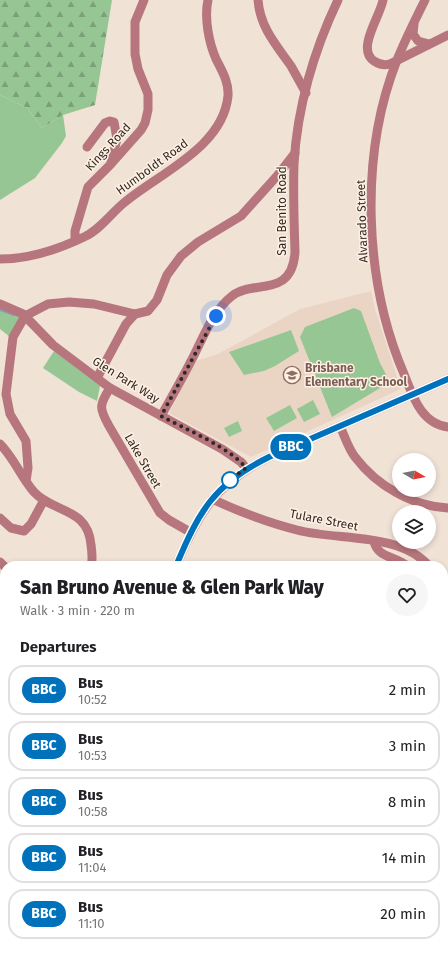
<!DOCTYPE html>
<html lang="en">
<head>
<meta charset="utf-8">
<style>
  :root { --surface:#fff; --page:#f6f6f6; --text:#202124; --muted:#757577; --line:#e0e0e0 }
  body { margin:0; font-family:"Fira Sans",sans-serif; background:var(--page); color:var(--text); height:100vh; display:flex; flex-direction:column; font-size:15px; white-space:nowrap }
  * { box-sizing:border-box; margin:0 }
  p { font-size:13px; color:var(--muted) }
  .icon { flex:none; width:22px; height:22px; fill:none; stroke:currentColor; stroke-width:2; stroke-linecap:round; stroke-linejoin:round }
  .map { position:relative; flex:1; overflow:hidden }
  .sheet { position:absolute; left:0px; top:561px; width:448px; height:392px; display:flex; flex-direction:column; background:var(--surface); border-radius:16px 16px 0 0; box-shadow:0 2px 6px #0003 }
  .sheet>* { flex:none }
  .badge { padding:0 8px; border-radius:13px; font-size:14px; line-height:26px }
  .needle { width:26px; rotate:100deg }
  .fabs { position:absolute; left:392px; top:453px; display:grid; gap:8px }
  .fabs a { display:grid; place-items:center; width:44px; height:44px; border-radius:50%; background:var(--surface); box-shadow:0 2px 6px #0003; font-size:20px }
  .you { position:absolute; width:20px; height:20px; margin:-10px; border:3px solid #fff; border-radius:50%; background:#1a73e8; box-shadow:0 0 0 6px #1a73e833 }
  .map>.badge { position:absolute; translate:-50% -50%; box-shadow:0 0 0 2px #fff }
  h2 { padding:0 20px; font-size:15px; line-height:36px }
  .round { display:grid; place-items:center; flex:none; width:42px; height:42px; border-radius:21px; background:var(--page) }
  .overview { display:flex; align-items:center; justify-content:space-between; height:68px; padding:0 20px }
  h1 { font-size:19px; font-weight:800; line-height:30px }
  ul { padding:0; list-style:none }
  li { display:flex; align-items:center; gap:12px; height:50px; margin:0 8px 6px; padding:0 12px; border:2px solid var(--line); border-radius:16px }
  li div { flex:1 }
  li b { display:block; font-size:15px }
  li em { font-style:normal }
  li .badge { min-width:44px; font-weight:700; text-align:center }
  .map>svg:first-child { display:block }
  .industrial { fill:url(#industrial-grid) }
  .built { fill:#ead5c4 }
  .green { fill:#96c694 }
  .forest { fill:url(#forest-firs) }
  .water { fill:url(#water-rules); stroke:#8999ba }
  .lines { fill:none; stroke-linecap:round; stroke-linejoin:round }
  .stream { stroke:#8999ba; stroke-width:2 }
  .minor { stroke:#b7767d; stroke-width:9 }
  .major { stroke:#751a2f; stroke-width:10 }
  .rail { stroke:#90867e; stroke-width:2; stroke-dasharray:7 7; stroke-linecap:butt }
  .line-casing { stroke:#fff; stroke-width:9 }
  .line { stroke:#0072bc; stroke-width:6 }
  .walk { stroke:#302a26; stroke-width:4; stroke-dasharray:0 7.2 }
  .stop-dot { fill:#fff; stroke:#0072bc; stroke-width:2 }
  .labels { text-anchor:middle; stroke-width:3; stroke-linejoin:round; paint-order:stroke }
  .street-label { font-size:12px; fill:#302a26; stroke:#fff0e3 }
  .education-label { font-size:12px; font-weight:bold; fill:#785e54; stroke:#fff0e3; text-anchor:start }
</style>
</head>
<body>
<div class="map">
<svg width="448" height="953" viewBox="0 0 448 953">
  <defs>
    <pattern id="industrial-grid" width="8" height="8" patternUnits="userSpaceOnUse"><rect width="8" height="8" fill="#ead5c4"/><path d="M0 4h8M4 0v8" fill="none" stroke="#c9b7a8"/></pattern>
    <pattern id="forest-firs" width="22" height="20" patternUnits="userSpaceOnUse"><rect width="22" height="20" fill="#96c694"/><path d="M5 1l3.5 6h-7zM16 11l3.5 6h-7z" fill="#7ba179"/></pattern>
    <pattern id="water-rules" width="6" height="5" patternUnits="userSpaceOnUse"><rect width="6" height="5" fill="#afc8f9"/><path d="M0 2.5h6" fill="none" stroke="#97acd5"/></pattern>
  </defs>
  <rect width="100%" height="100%" fill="#f1e2d6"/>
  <g class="industrial">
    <path d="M 5,773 L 5,837 L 0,839 L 0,775 Z"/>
    <path d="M 5,894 L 5,948 L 182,948 L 171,953 L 0,953 L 0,895 Z"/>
  </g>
  <path class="built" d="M 371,291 L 375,309 L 401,389 L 251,457 L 169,413 L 196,361 L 218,354 L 300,309 Z"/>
  <g class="green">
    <path d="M 0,95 L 27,108 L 42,128 L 63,115 L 66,136 L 62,143 L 35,178 L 0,200 Z"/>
    <path d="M 0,307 L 22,317 L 10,337 L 0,329 Z"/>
    <path d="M 354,308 L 361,311 L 380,363 L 390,382 L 332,417 L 300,337 L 305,327 Z"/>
    <path d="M 291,330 L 299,351 L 275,366 L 264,371 L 244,375 L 229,352 Z"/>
    <path d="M 54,351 L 100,386 L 97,401 L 79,392 L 43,368 Z"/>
    <path d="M 313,400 L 320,414 L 304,422 L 297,409 Z"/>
    <path d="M 290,405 L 297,418 L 274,431 L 266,418 Z"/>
    <path d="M 238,421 L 242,431 L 229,437 L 224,428 Z"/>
  </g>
  <path class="forest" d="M 0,0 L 112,0 L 95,105 L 63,115 L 42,128 L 27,108 L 0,95 Z"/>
  <path class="water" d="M 443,872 L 448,872 L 448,953 L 255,953 L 267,948 L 443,948 Z"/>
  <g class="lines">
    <path class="stream" d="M 0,310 L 14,315"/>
    <g class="minor">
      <path d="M 258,0 C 260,27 276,45 291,66 C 296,75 301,84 306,93"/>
      <path d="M 383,0 C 380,17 356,49 374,61 C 380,65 386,66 392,63 L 448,35"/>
      <path d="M 425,0 C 415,20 405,40 397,60 C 359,156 364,281 404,374 C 413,396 421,424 448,427"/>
      <path d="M 414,24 L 413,34 L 418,41 L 429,44"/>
      <path d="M 87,147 L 105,123 L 110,121 L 114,122 L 117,139 L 111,163"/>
      <path d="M 75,240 L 75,231 L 88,187 L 110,165 L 141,130 L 145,123 L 148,110 L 148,94 L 138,69 L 135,54 L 135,22 L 144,0"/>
      <path d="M 0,259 C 30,259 57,250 84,237 C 100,230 112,212 125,202 C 160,173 223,147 228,96 C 229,82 222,71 216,59 C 209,43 204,18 208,0"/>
      <path d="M 0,304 L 23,314 L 53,345 L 110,388 L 222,449 L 241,462 L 246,468"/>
      <path d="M 97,378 L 126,324 L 135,314"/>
      <path d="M 110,388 C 99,405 99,408 109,426 L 160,513 L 169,520 L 190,532"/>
      <path d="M 161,416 C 171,398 181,381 190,363 C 202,341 212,311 232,296 C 253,279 292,299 295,252 C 294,222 293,193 294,164 C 297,108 314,50 338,0"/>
      <path d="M 340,426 C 345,437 348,448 355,457 C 377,486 412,506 448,508"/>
      <path d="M 0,444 C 14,458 21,477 34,492 C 53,513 88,507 91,545 C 92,552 93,560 91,566"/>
      <path d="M 26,481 L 28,468 L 26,441 L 10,414 L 6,394 L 13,337 L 25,316 L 48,304 L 69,302 L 94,304 L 135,314 L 148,311 L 157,300 L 167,275 L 181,256 L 198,242 L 241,216 L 277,176 L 295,153"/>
      <path d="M 212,499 C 238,511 269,523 297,530 C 338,541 400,532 429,566"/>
      <path d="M 0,518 L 11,528 L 24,531 L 31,524 L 44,500"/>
      <path d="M 374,541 C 377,558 396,556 407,566"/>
      <path d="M 0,562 L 5,567"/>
      <path d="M 165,566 L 169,566"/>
      <path d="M 176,566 C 199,512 215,484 269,457 L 448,379"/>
      <path d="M 443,581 L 448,584"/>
      <path d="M 443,596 L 448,595"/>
      <path d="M 0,725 L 5,709 L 2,680 L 5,664"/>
    </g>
    <g class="major">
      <path d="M 443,812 L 448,810"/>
      <path d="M 0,859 L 5,858"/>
    </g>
    <g class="rail">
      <path d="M 443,847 L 448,845"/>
      <path d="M 214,953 L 225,948"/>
      <path d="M 224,953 L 236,948"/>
    </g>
  </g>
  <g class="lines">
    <defs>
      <path id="line" d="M 176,566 C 199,511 214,484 269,457 L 448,379"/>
    </defs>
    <use href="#line" class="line-casing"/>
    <use href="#line" class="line"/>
    <path class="walk" d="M 216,316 L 161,416 C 185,429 231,448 246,468 L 230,480"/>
  </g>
  <defs>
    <symbol id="school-ring" viewBox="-11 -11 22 22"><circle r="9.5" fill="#fff0e3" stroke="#8d6e63" stroke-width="1.5"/><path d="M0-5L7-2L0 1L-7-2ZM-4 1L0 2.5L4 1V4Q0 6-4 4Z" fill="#8d6e63"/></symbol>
  </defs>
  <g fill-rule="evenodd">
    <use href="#school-ring" x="282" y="365" width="20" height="20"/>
  </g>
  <circle class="stop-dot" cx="230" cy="480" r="8"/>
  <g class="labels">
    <g class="street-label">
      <text transform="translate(108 147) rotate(-47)" y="4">Kings Road</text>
      <text transform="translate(152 167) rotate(-36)" y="4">Humboldt Road</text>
      <text transform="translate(282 211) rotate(-90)" y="4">San Benito Road</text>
      <text transform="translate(362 221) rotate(-92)" y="4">Alvarado Street</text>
      <text transform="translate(126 380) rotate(32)" y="4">Glen Park Way</text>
      <text transform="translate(143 461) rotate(60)" y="4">Lake Street</text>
      <text transform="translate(324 520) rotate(11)" y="4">Tulare Street</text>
    </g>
    <g class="education-label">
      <text x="305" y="372">Brisbane<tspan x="305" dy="14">Elementary School</tspan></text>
    </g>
  </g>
</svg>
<div class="fabs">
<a><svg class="needle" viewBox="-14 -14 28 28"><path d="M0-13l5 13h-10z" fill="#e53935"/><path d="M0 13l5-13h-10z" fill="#757577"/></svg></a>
<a><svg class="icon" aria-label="layers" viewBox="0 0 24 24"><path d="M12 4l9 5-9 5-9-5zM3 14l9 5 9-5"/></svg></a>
</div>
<div class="you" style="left:216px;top:316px"></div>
<b class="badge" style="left:291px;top:447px;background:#0072bc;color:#fff">BBC</b>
<section class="sheet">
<div class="overview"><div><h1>San Bruno Avenue &amp; Glen Park Way</h1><p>Walk · 3 min · 220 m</p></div><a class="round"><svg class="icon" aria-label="heart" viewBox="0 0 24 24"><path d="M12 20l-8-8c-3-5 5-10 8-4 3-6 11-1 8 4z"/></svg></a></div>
<h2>Departures</h2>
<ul>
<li><span class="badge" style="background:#0072bc;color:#fff">BBC</span><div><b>Bus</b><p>10:52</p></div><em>2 min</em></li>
<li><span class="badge" style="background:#0072bc;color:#fff">BBC</span><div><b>Bus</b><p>10:53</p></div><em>3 min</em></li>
<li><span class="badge" style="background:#0072bc;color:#fff">BBC</span><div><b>Bus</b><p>10:58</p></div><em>8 min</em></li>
<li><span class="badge" style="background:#0072bc;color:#fff">BBC</span><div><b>Bus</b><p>11:04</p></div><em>14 min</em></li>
<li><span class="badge" style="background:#0072bc;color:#fff">BBC</span><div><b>Bus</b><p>11:10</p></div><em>20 min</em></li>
</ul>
</section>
</div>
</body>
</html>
